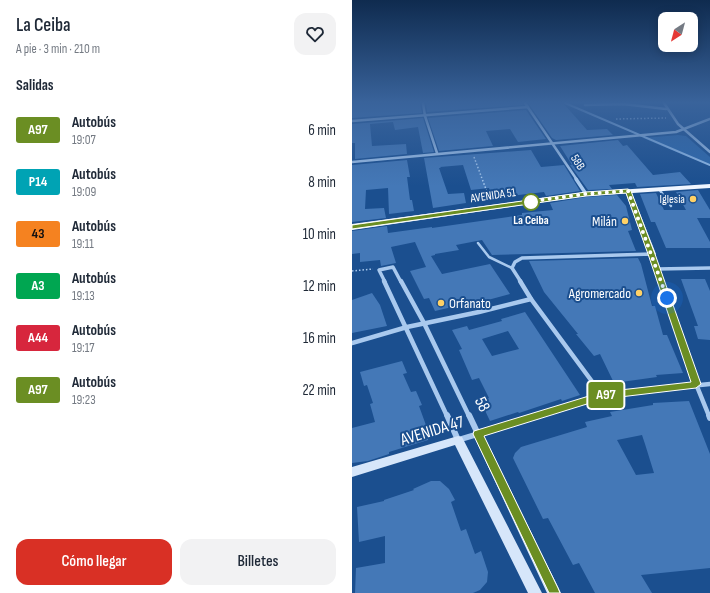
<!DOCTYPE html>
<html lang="es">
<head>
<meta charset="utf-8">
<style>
  :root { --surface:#fff; --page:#f2f2f3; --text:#1f2937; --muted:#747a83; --accent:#d93025 }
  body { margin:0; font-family:"Sofia Sans Condensed",sans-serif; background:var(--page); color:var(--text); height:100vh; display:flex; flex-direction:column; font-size:15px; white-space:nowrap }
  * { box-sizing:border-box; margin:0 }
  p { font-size:13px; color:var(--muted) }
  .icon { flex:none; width:22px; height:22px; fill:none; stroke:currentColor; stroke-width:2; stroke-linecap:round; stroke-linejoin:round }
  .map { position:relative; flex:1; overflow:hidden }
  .details { display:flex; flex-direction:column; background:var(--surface); width:352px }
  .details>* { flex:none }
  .badge { padding:0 8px; border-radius:3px; font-size:14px; line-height:26px }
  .needle { width:26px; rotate:216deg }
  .fabs { position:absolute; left:306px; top:12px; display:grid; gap:8px }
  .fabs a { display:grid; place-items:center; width:40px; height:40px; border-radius:8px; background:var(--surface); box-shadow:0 2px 10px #0003; font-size:20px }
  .you { position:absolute; width:20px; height:20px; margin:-10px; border:3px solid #fff; border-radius:50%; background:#1a73e8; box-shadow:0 0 0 6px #1a73e833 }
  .map>.badge { position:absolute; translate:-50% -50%; box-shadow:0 0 0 2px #fff }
  h2 { padding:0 16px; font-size:15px; line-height:36px }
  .round { display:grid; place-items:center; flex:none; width:42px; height:42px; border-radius:12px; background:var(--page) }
  .overview { display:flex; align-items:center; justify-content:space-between; height:68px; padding:0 16px }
  h1 { font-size:19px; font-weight:600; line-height:30px }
  .action { display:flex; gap:8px; margin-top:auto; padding:8px 16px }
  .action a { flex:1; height:46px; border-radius:12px; background:var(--accent); color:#fff; font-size:16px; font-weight:600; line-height:46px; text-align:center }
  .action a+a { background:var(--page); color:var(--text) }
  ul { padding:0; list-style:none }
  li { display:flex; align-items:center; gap:12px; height:52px; padding:0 16px }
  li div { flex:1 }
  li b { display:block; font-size:15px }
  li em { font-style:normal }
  li .badge { min-width:44px; font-weight:700; text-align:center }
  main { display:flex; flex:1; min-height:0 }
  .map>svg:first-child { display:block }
  .green { fill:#2e69ad }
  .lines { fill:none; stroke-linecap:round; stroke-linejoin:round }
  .stream { stroke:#9cc4f0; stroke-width:2 }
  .building { fill:#4478b7; fill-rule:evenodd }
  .path { stroke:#a9c9ee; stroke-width:1.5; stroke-dasharray:1.5 2; stroke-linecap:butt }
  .lane { stroke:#a9c9ee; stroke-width:2.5 }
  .street-far3 { stroke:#a9c9ee; stroke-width:2.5 }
  .street-far2 { stroke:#a9c9ee; stroke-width:3.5 }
  .street-far1 { stroke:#a9c9ee; stroke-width:4.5 }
  .street { stroke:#a9c9ee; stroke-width:6 }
  .secondary { fill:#d6e6fa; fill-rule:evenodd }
  .primary { fill:#f0f6ff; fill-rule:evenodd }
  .line { fill:#6b8e23; stroke:#fff }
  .walk { stroke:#fff; stroke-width:4; stroke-dasharray:0 7.2 }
  .poi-dot { fill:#ffd166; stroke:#1b4f8f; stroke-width:1.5 }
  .stop-dot { fill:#fff; stroke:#6b8e23; stroke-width:2 }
  .labels { text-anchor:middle; stroke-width:4; stroke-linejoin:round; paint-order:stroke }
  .far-street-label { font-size:12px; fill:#fff; stroke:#1b4f8f }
  .far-poi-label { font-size:12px; fill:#fff; stroke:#1b4f8f; text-anchor:end }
  .far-stop-label { font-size:12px; font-weight:bold; fill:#fff; stroke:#1b4f8f }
  .poi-label { font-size:14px; fill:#fff; stroke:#1b4f8f; text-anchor:end }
  .near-street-label { font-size:17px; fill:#fff; stroke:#1b4f8f }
</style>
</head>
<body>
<main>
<section class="details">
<div class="overview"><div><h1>La Ceiba</h1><p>A pie · 3 min · 210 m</p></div><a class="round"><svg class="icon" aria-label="heart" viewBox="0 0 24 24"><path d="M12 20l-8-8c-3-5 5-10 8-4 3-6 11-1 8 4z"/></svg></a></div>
<h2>Salidas</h2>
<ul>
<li><span class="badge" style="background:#6b8e23;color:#fff">A97</span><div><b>Autobús</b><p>19:07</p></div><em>6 min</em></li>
<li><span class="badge" style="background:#00a3b4;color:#fff">P14</span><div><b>Autobús</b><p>19:09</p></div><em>8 min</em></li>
<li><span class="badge" style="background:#f58220;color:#111">43</span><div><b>Autobús</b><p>19:11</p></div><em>10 min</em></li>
<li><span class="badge" style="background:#00a651;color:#fff">A3</span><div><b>Autobús</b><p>19:13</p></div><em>12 min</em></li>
<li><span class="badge" style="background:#d7263d;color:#fff">A44</span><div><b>Autobús</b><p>19:17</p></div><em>16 min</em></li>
<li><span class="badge" style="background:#6b8e23;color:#fff">A97</span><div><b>Autobús</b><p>19:23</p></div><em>22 min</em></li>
</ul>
<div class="action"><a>Cómo llegar</a><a>Billetes</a></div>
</section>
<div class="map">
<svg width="358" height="593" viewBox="0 0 358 593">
  <rect width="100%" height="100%" fill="#1b4f8f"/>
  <path class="green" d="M 326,135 L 334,136 L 358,157 L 358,165 L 334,156 L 291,138 Z"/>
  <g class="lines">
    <path class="stream" d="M 213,103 L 358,165"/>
  </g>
  <g class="building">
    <path d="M 0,103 L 68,103 L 70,113 L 0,118 Z"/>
    <path d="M 74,103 L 170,103 L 171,105 L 75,112 Z"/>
    <path d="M 176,103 L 211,103 L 235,130 L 255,129 L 261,135 L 204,140 L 200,138 Z"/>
    <path d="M 174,110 L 194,139 L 166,142 L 158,129 L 134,131 L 141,146 L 87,151 L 76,118 Z"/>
    <path d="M 71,118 L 82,152 L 71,153 L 66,127 L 43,130 L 41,122 L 18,124 L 20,146 L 54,144 L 55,154 L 3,159 L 3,143 L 0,143 L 0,124 Z"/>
    <path d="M 266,140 L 271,146 L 275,145 L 301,175 L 328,172 L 339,184 L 285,187 L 283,183 L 257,185 L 260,189 L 236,190 L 218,165 L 220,165 L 208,146 Z"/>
    <path d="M 179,150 L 189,167 L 212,165 L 228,191 L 194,196 L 192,192 L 140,198 L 137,188 L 119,190 L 111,165 L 88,167 L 89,168 L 87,168 L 96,194 L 112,193 L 114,203 L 81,208 L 72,158 Z"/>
    <path d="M 55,160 L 58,177 L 55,177 L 58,200 L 60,200 L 62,211 L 37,214 L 36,188 L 14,190 L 13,209 L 32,208 L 34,218 L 0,222 L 0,165 Z"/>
    <path d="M 346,190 L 358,210 L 358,218 L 345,218 L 358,242 L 358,248 L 314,248 L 303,222 L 299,222 L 288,194 L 304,193 L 312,210 L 334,210 L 324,192 Z"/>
    <path d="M 265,195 L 274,206 L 280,230 L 276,231 L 284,251 L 140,255 L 130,240 L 104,245 L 107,250 L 83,254 L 83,255 L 79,256 L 90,274 L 138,264 L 158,294 L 110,307 L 109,305 L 83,311 L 77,298 L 72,299 L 58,271 L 74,267 L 63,242 L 39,247 L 44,263 L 29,266 L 28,260 L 8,262 L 8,253 L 0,254 L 0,231 L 35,226 L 36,233 L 80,227 L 80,228 L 170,215 L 170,213 L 201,210 L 198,203 L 234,197 Z"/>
    <path d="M 286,258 L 289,264 L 300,306 L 303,306 L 311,335 L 315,335 L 331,373 L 304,375 L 305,377 L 262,383 L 248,354 L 242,356 L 224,334 L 226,334 L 192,292 L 177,261 Z"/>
    <path d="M 329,279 L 353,279 L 358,291 L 358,340 L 346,339 L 342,326 L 346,326 Z"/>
    <path d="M 20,293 L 28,305 L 35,326 L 0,333 L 0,300 Z"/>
    <path d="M 173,312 L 228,395 L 210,401 L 209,399 L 167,413 L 166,412 L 138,421 L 128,400 L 137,398 L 127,378 L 120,380 L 107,350 L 110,349 L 100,330 L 115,326 L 117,330 L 150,321 L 149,319 ZM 156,331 L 167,349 L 140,356 L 130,339 Z"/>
    <path d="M 50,361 L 55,373 L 51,374 L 59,392 L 64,391 L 70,405 L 67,406 L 75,428 L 76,440 L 37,452 L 37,454 L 16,461 L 0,463 L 0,428 L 23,422 L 18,404 L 21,403 L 15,385 L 12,386 L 8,372 Z"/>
    <path d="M 337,401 L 358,454 L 358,568 L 289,575 L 300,593 L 243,593 L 227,563 L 221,565 L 196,518 L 191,519 L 161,458 L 163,453 L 169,447 L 235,427 L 233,422 L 260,416 L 258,412 L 301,405 L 301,403 ZM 290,435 L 293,444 L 302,473 L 284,475 L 265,440 Z"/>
    <path d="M 79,481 L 88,481 L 97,489 L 103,500 L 99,502 L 109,531 L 114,529 L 123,554 L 129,551 L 136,572 L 135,582 L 128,590 L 121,593 L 3,593 L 4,568 L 33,563 L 33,536 L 7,542 L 5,507 L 32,501 L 32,500 L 62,490 L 61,489 Z"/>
  </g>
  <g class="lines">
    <g class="path">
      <path d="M 264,119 L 314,118"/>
      <path d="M 122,157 L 138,200"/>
      <path d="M 0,271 L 21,269"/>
    </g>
    <g class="lane">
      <path d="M 307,189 L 319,206"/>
      <path d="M 126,243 L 137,257 L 160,268"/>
    </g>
    <g class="street-far3">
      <path d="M 71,103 L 73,116 L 85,153"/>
      <path d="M 173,103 L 225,180"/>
      <path d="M 312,103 L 326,124 L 358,152"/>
      <path d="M 233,105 L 271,104 L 314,109"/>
      <path d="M 0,121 L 176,107"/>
      <path d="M 0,162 L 324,132 L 358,119"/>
    </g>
    <g class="street-far2">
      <path d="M 224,179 L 234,194"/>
      <path d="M 305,269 L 358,268"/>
      <path d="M 33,282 L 27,270 L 41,267 L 49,282"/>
      <path d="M 169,282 L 160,268 L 163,262 L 170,258 L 300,254 L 310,282"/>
    </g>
    <g class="street-far1">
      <path d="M 32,281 L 95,416"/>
      <path d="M 49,281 L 72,323 L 117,416"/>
      <path d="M 168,281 L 179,299 L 250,395"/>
      <path d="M 309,281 L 344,384 L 357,416"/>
      <path d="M 0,343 L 55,327 L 127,312 L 179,299"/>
      <path d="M 182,416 L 250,395 L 358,384"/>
    </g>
    <g class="street">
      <path d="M 95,415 L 106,440 L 126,434"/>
      <path d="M 117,415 L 126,434"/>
      <path d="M 357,415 L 358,418"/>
      <path d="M 126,434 L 185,415"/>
    </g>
    <g class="secondary">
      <path d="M 276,189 L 279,191 L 304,254 L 303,256 L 300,256 L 296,254 L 273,191 Z"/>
      <path d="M 126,430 L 130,431 L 131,434 L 209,593 L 195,593 L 121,434 L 122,431 Z"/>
      <path d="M 106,436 L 110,437 L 190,593 L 176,593 L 103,445 L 0,477 L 0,467 Z"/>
    </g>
    <path class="primary" d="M 358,184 L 358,188 L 234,196 L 0,230 L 0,224 L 234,192 Z"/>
  </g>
  <linearGradient id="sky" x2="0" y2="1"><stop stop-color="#0f2b4f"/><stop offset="0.55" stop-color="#39639b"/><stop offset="1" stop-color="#39639b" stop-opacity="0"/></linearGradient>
  <rect width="358" height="186" fill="url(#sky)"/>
  <path class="line" d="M 276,189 L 279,191 L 303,254 L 349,384 L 344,388 L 251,399 L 132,436 L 206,588 L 208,593 L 197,593 L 121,434 L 122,431 L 250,392 L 339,382 L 296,254 L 274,193 L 234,196 L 0,229 L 0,225 L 234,192 Z"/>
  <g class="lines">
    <path class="walk" d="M 179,202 L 174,202 L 234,194 L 276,191 L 315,298"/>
  </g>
  <g class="poi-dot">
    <circle cx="341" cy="199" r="4"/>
    <circle cx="273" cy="221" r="4"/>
    <circle cx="287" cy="293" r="4"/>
    <circle cx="89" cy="303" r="4"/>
  </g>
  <circle class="stop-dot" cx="179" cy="202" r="8"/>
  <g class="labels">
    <g class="far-street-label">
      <text transform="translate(226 162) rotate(57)" y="4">58B</text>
      <text transform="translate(141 195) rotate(-8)" y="4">AVENIDA 51</text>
    </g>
    <g class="far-poi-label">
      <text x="333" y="203">Iglesia</text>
    </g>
    <g class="far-stop-label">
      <text x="179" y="224">La Ceiba</text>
    </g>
    <g class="poi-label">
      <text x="265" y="226">Milán</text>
      <text x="279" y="298">Agromercado</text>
      <text x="97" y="308" text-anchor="start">Orfanato</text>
    </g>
    <g class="near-street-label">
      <text transform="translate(131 404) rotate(64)" y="6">58</text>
      <text transform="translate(80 430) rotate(-17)" y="6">AVENIDA 47</text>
    </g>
  </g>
</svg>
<div class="fabs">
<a><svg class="needle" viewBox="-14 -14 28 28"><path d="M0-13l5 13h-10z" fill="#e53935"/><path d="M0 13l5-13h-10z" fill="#747a83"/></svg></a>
</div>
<div class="you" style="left:315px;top:298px"></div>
<b class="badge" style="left:254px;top:395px;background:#6b8e23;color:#fff">A97</b>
</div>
</main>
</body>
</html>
